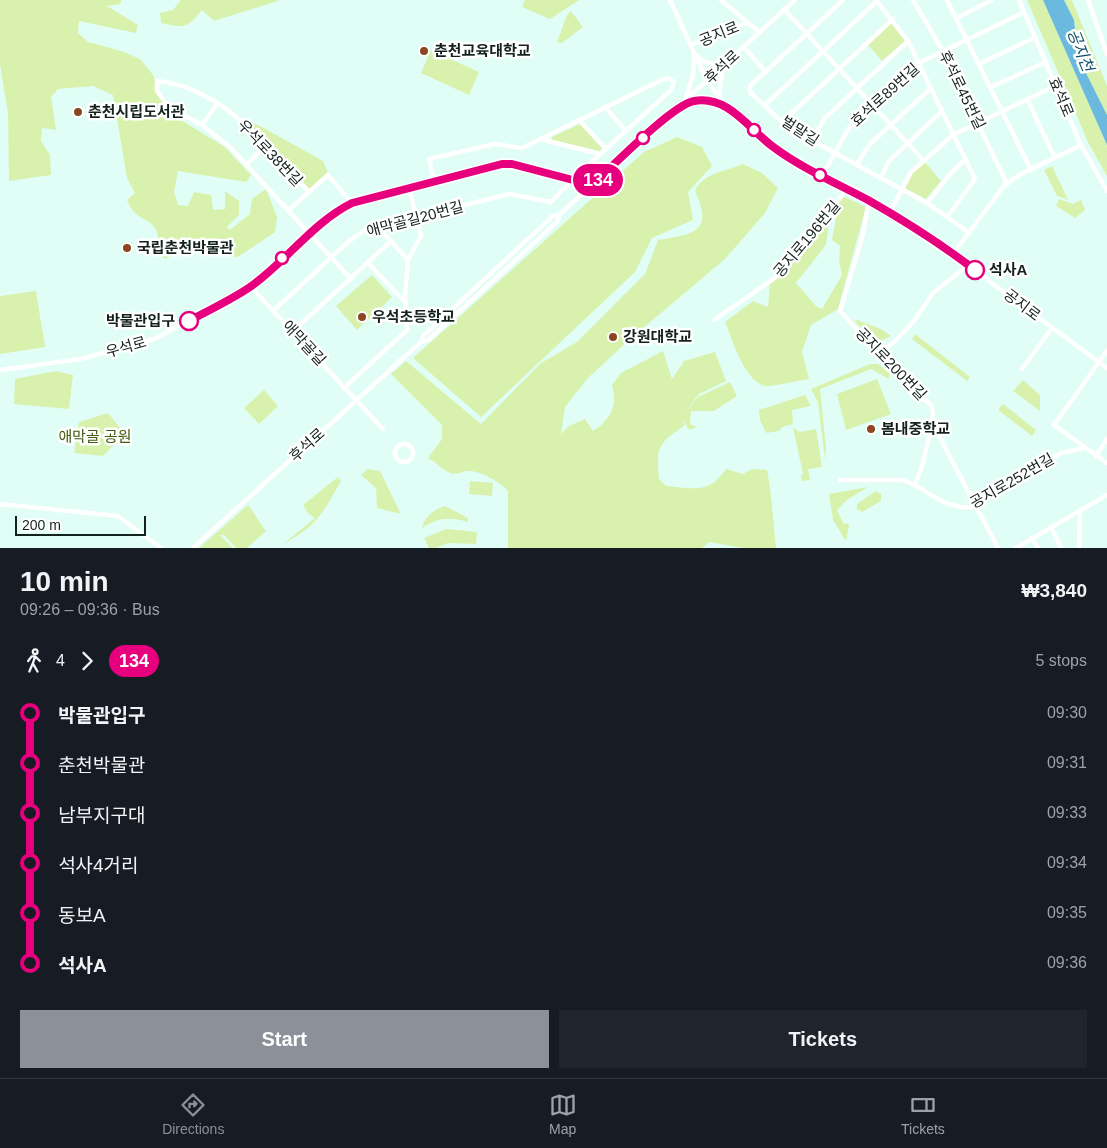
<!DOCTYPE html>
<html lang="en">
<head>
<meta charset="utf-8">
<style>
  :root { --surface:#171b24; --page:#20242c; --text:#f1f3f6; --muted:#9ea1a6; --line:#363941; --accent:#8c9099 }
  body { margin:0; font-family:Arial,"Noto Sans KR",sans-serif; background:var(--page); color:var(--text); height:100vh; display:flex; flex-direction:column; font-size:19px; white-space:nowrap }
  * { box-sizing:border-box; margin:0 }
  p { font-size:16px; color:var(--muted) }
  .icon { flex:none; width:28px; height:28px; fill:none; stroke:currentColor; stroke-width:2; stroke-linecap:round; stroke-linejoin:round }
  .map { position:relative; height:548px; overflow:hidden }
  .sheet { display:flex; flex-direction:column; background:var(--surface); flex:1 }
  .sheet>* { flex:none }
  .badge { padding:0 10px; border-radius:16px; font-size:18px; line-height:32px }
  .scale { position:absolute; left:15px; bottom:12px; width:131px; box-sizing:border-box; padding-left:5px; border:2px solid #14221f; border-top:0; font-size:14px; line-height:18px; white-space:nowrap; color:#14221f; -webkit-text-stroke:4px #fff; paint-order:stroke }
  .map>.badge { position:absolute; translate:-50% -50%; box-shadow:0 0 0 2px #fff }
  .legs { display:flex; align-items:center; gap:8px; height:55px; padding:0 20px; font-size:16px }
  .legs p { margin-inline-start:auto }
  .head { display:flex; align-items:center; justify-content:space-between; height:85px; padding:0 20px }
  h1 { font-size:28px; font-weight:800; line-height:38px }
  .button { display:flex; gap:10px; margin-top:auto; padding:10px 20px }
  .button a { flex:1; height:58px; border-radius:0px; background:var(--accent); color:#fff; font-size:20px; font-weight:800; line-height:58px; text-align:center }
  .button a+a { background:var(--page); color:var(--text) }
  ul { padding:0 20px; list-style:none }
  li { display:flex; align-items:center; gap:18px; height:50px; font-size:19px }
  li i { display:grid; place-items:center; width:8px; height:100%; margin:0 6px; background:currentColor }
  li i::after { content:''; width:12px; height:12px; margin:-6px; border:4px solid; border-radius:50%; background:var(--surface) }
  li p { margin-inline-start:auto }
  li:first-child i { background:linear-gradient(#0000 50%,currentColor 0) }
  li:last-child i { background:linear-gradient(currentColor 50%,#0000 0) }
  .tabs { display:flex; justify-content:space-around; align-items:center; height:70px; border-top:1px solid var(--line); background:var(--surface); font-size:14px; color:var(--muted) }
  .tabs a { display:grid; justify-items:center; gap:2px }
  .tabs .current { color:var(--accent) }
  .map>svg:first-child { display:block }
  .green { fill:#d8f2ae }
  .water { fill:#6bb9de }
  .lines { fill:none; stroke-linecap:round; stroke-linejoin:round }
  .minor { stroke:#fff; stroke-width:4.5 }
  .line-1-casing { stroke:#fff; stroke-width:11 }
  .line-1 { stroke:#e6007e; stroke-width:8 }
  .poi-dot { fill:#8c4622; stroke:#fff; stroke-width:2 }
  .stop-1-dot { fill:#fff; stroke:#e6007e; stroke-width:2.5 }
  .labels { text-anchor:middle; stroke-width:5; stroke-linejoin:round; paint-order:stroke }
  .street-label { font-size:15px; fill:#14221f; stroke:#fff }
  .poi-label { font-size:15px; font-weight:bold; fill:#14221f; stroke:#fff; text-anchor:start }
  .stop-label { font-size:15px; font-weight:bold; fill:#14221f; stroke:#fff; text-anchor:start }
  .park-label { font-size:15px; fill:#455a11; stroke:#fff }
  .water-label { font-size:16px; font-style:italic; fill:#12516b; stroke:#fff }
</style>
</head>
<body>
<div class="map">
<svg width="1107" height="548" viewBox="0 0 1107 548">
  <rect width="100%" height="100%" fill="#e0fef6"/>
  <g class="green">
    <path d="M 0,0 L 122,0 L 120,4 L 107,6 L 138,25 L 136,33 L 79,21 L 78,33 L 88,42 L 121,51 L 140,59 L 153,75 L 166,111 L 225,147 L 251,175 L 246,182 L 178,171 L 174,192 L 178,205 L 188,206 L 194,192 L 211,195 L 213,210 L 225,209 L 225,191 L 239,201 L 239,215 L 227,227 L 230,230 L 250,214 L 252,199 L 266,189 L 277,217 L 275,232 L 238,257 L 223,255 C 210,223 186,247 166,259 L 158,254 C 163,210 138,230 127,200 L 135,193 L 127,178 L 113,95 L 93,86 L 58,89 L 51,97 L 56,130 L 42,128 L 41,141 L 50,155 L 51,175 L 9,181 L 8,113 L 0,65 Z"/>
    <path d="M 181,0 L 281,0 L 214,21 L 202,10 C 187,29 184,28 161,23 L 160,13 L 173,10 Z"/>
    <path d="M 525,0 L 579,0 L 550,19 L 522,7 Z"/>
    <path d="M 1027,0 L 1043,0 L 1107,145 L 1107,176 L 1088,142 Z"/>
    <path d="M 1064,0 L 1072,0 L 1107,86 L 1107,115 L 1078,57 L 1074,20 Z"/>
    <path d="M 571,11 L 583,27 L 562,43 L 557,42 L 567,15 Z"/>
    <path d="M 892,22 L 906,40 L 882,61 L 868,45 Z"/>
    <path d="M 431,50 L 479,72 L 469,95 L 421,73 Z"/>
    <path d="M 247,121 L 260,126 L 323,161 L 328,173 L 311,188 L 308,188 Z"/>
    <path d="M 580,124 L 603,147 L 600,151 L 552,140 L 552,137 Z"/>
    <path d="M 677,137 L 702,147 L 712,166 L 688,192 L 693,220 L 652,238 L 635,272 L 481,417 L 413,358 L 644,152 Z"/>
    <path d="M 925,162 L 941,181 L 926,199 L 903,187 L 914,170 Z"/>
    <path d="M 743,164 L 762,173 L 778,188 L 765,213 L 725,259 L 629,340 L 587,379 L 565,407 L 561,434 L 569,426 L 585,419 L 593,431 C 611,420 618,405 612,385 L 621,373 L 663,351 L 672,379 L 684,361 L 715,352 L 726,381 L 699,394 L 683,415 L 698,397 L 730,382 L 737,396 L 714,411 L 691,411 L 690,424 L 697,427 L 689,430 L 683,419 L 685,425 C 658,444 656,446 659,479 L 666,486 C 692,488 709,495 726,469 L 743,474 L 752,469 L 767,470 C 772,495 773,522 776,548 L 742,548 L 709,542 L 702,548 L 508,548 L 508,491 C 502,483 480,471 470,471 C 463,470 457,476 450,473 C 440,469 437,462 428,458 L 442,439 L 442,425 L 391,374 L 406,361 L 481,424 L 541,363 L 577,342 L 645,274 L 658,240 C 694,234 714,233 695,191 C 702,173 727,171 743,164 Z"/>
    <path d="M 1052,166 L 1068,200 L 1057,196 L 1044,170 Z"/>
    <path d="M 842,196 L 866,207 L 838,309 L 811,325 L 802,352 L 809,379 C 800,380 773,387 766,386 C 745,383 732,339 725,322 L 753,301 L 768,307 L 770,281 L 780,272 L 831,208 L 826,245 L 796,283 L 816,306 L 822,309 L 842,275 L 839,261 L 840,246 L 832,240 L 839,201 Z"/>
    <path d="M 1059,199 L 1073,204 L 1081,200 L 1085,210 L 1075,218 L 1056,206 Z"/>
    <path d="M 372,275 L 392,297 L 357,330 L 336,306 Z"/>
    <path d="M 36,291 L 45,347 L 0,354 L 0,296 Z"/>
    <path d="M 857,320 L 881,329 L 891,336 L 877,343 L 854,321 Z"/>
    <path d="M 915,334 L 970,377 L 967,381 L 912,339 Z"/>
    <path d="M 870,364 L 878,364 L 889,373 L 889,379 L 871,369 L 820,389 L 826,448 L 825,460 L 818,402 L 811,389 Z"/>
    <path d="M 56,371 L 73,375 L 69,409 L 14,404 L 15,379 Z"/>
    <path d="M 877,379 L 891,414 L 846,430 L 837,394 Z"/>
    <path d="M 1023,380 L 1040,395 L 1040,411 L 1013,391 Z"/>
    <path d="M 264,390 L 278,406 L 259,424 L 244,408 Z"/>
    <path d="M 805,395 L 811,406 L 792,410 L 793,424 L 782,427 L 779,431 L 766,433 L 760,420 L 759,410 Z"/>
    <path d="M 1003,404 L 1036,430 L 1032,436 L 998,410 Z"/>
    <path d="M 108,413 L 125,434 L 103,456 L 74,453 L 79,422 Z"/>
    <path d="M 793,427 L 799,432 L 816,429 L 822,467 L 808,469 L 810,480 L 802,481 L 801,475 L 803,474 Z"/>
    <path d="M 368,469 L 380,471 L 401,514 L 377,508 L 376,488 L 361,475 Z"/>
    <path d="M 338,477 L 341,481 C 322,514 318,525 283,544 L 315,518 L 308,513 L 303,505 Z"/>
    <path d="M 470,481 L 493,483 L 492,496 L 469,494 Z"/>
    <path d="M 868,487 L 847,500 L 837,510 L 844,524 L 848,523 L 849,526 L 846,541 L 833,520 L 829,494 Z"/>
    <path d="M 876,491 L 881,494 L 881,501 L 862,512 L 857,509 L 857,504 Z"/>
    <path d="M 248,505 C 256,514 258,522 266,531 L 247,548 L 236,548 L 224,535 L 220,535 L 233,548 L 199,548 Z"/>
    <path d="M 445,506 L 468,518 L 468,522 C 450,517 438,517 422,528 C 424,517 435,509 445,506 Z"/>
    <path d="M 446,529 L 477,532 L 476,544 L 448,543 L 436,548 L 429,548 L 424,538 Z"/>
  </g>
  <path class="water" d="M 1043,0 L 1064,0 L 1074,20 L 1078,57 L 1107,115 L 1107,145 Z"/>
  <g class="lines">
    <g class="minor">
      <path d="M 670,0 L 707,81 L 723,102 L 772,146 L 802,165 L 913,225 L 1107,368"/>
      <path d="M 721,0 L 759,32"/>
      <path d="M 843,0 L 750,86 L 750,92 L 782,122 L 813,141 L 927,203 L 968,232"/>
      <path d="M 876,0 L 908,41 L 975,179 L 947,217"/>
      <path d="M 913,0 L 943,51 L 1007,184"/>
      <path d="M 947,0 L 1031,170"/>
      <path d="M 1019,0 L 1081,145 L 1107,191"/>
      <path d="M 1088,0 L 1107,54"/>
      <path d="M 784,9 L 924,161"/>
      <path d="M 957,18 L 992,0"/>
      <path d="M 691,45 L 747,23"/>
      <path d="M 744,47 L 766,72"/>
      <path d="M 696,55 L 704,62 L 723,66 L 719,96"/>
      <path d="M 979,64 L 1036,37"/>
      <path d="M 991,87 L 1046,62"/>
      <path d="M 686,98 L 693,75 L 694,55"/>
      <path d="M 1027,99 L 1055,158"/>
      <path d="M 682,105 L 703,101 L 727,107"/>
      <path d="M 765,105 L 877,1"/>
      <path d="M 605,107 L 626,131"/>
      <path d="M 579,120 L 606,149"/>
      <path d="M 782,122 L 893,19"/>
      <path d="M 202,125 L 217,104"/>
      <path d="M 540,139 L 600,154"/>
      <path d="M 813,141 L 824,119 L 908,41"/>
      <path d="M 857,164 L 870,144 L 931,88"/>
      <path d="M 246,165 L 266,145"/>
      <path d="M 822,176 L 849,128 L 919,63 L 1024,12"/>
      <path d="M 881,177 L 889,161 L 942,111"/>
      <path d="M 309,192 C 268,147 223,87 157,81 L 157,91 L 169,107 L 202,125 L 231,148 L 351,279"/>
      <path d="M 869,201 L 862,238 L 840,311 L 905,383 L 931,405 L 933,412 L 932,423 L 998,548"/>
      <path d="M 927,203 L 950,174 L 966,159"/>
      <path d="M 289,210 L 328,175 L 352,203"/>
      <path d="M 890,213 L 911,172 L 953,135 L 1055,86"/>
      <path d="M 378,227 L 408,260"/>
      <path d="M 953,254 L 1003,187 L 1019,175 L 1081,145"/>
      <path d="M 368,263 L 405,302"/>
      <path d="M 251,287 L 383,429"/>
      <path d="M 274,310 L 348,242 L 365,230 L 509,194 L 551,202 L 574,178 L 671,90 L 674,82 L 668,78 L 664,79 L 522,148 L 495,144 L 429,159 L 434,181"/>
      <path d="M 714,320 L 782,273 L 847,189"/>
      <path d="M 293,331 L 390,242"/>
      <path d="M 421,342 L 428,340 L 558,221 L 559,215"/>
      <path d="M 1107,351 L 1054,425 L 1107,463"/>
      <path d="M 878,354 L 894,342 L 914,321 L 933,293 L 968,265"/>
      <path d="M 1022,369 L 1052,328"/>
      <path d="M 0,370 L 81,359 L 154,339 L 251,287 L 309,233 L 339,209 L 352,203 L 502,164 L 513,164 L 592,185"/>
      <path d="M 344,388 L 407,330 L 405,296 L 408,260 L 421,236 L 409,187"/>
      <path d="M 932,423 L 923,463 L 915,485 C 933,496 954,512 976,506 L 1061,453 L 1084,448"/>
      <circle cx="404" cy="453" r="9"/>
      <path d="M 1096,456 L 1107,439"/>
      <path d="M 840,480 L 903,480 L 915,485"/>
      <path d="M 0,504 L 118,516 L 161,548"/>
      <path d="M 1051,527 L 1061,548"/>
      <path d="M 1032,538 L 1038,548"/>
      <path d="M 193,548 L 421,342 L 423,336 L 553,216 L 559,215 L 795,0"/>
      <path d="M 1016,548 L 1107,495"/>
      <path d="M 1079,548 L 1080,510"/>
    </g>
  </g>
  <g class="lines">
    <defs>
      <path id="line-1" d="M 189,321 C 209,310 231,300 250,287 C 286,262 312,223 352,203 L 502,164 L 512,164 L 592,185 C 612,167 672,105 694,101 C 728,95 748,128 772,146 C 801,168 836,183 868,200 C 905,221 941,244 975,270"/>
    </defs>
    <use href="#line-1" class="line-1-casing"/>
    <use href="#line-1" class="line-1"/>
  </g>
  <g class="poi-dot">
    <circle cx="424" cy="51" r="5"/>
    <circle cx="78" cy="112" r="5"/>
    <circle cx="127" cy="248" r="5"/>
    <circle cx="362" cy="317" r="5"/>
    <circle cx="613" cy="337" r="5"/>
    <circle cx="871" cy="429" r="5"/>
  </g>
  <g class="stop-1-dot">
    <circle cx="754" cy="130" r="6"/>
    <circle cx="643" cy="138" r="6"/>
    <circle cx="820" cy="175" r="6"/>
    <circle cx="282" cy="258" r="6"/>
    <circle cx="975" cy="270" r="9"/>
    <circle cx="189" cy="321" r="9"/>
  </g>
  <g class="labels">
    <g class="street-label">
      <text transform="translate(719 34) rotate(-22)" y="5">공지로</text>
      <text transform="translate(722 67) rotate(-43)" y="5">후석로</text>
      <text transform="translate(962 90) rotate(64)" y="5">후석로45번길</text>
      <text transform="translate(885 95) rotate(-42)" y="5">효석로89번길</text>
      <text transform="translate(1061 97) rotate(67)" y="5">효석로</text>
      <text transform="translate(800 131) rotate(33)" y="5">벌말길</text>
      <text transform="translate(270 153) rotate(46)" y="5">우석로38번길</text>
      <text transform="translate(415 219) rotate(-15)" y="5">애막골길20번길</text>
      <text transform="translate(807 239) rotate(-50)" y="5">공지로196번길</text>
      <text transform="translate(1022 305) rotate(37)" y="5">공지로</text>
      <text transform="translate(304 343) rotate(47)" y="5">애막골길</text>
      <text transform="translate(126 347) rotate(-16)" y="5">우석로</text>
      <text transform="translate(891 364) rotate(46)" y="5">공지로200번길</text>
      <text transform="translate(307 445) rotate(-42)" y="5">후석로</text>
      <text transform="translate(1012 481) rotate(-30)" y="5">공지로252번길</text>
    </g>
    <g class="poi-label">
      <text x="434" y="56">춘천교육대학교</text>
      <text x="88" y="117">춘천시립도서관</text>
      <text x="137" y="253">국립춘천박물관</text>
      <text x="372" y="322">우석초등학교</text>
      <text x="623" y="342">강원대학교</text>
      <text x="881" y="434">봄내중학교</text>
    </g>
    <g class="stop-label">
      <text x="989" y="275">석사A</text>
      <text x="175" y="326" text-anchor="end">박물관입구</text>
    </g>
    <g class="park-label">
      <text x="95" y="442">애막골 공원</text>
    </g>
    <g class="water-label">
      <text transform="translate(1081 50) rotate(68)" y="6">공지천</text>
    </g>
  </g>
</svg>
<div class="scale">200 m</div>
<b class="badge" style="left:598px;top:180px;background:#e6007e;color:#fff">134</b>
</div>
<section class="sheet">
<div class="head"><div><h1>10 min</h1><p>09:26 – 09:36 · Bus</p></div><b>₩3,840</b></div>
<div class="legs"><svg class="icon" aria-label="walk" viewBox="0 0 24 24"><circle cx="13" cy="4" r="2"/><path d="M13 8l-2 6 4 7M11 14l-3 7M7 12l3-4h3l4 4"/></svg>4<svg class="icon" aria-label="forward" viewBox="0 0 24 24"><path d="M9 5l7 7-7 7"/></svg><b class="badge" style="background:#e6007e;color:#fff">134</b><p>5 stops</p></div>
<ul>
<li><i style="color:#e6007e"></i><b>박물관입구</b><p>09:30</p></li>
<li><i style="color:#e6007e"></i><span>춘천박물관</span><p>09:31</p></li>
<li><i style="color:#e6007e"></i><span>남부지구대</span><p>09:33</p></li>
<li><i style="color:#e6007e"></i><span>석사4거리</span><p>09:34</p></li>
<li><i style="color:#e6007e"></i><span>동보A</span><p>09:35</p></li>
<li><i style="color:#e6007e"></i><b>석사A</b><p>09:36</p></li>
</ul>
<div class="button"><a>Start</a><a>Tickets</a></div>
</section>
<nav class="tabs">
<a class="current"><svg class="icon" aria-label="directions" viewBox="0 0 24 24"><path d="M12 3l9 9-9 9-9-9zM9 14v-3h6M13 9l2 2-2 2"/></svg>Directions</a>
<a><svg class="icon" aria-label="map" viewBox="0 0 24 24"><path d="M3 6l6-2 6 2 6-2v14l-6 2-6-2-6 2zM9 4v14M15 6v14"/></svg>Map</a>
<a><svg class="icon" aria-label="tickets" viewBox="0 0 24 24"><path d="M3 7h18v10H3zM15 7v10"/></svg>Tickets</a>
</nav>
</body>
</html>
